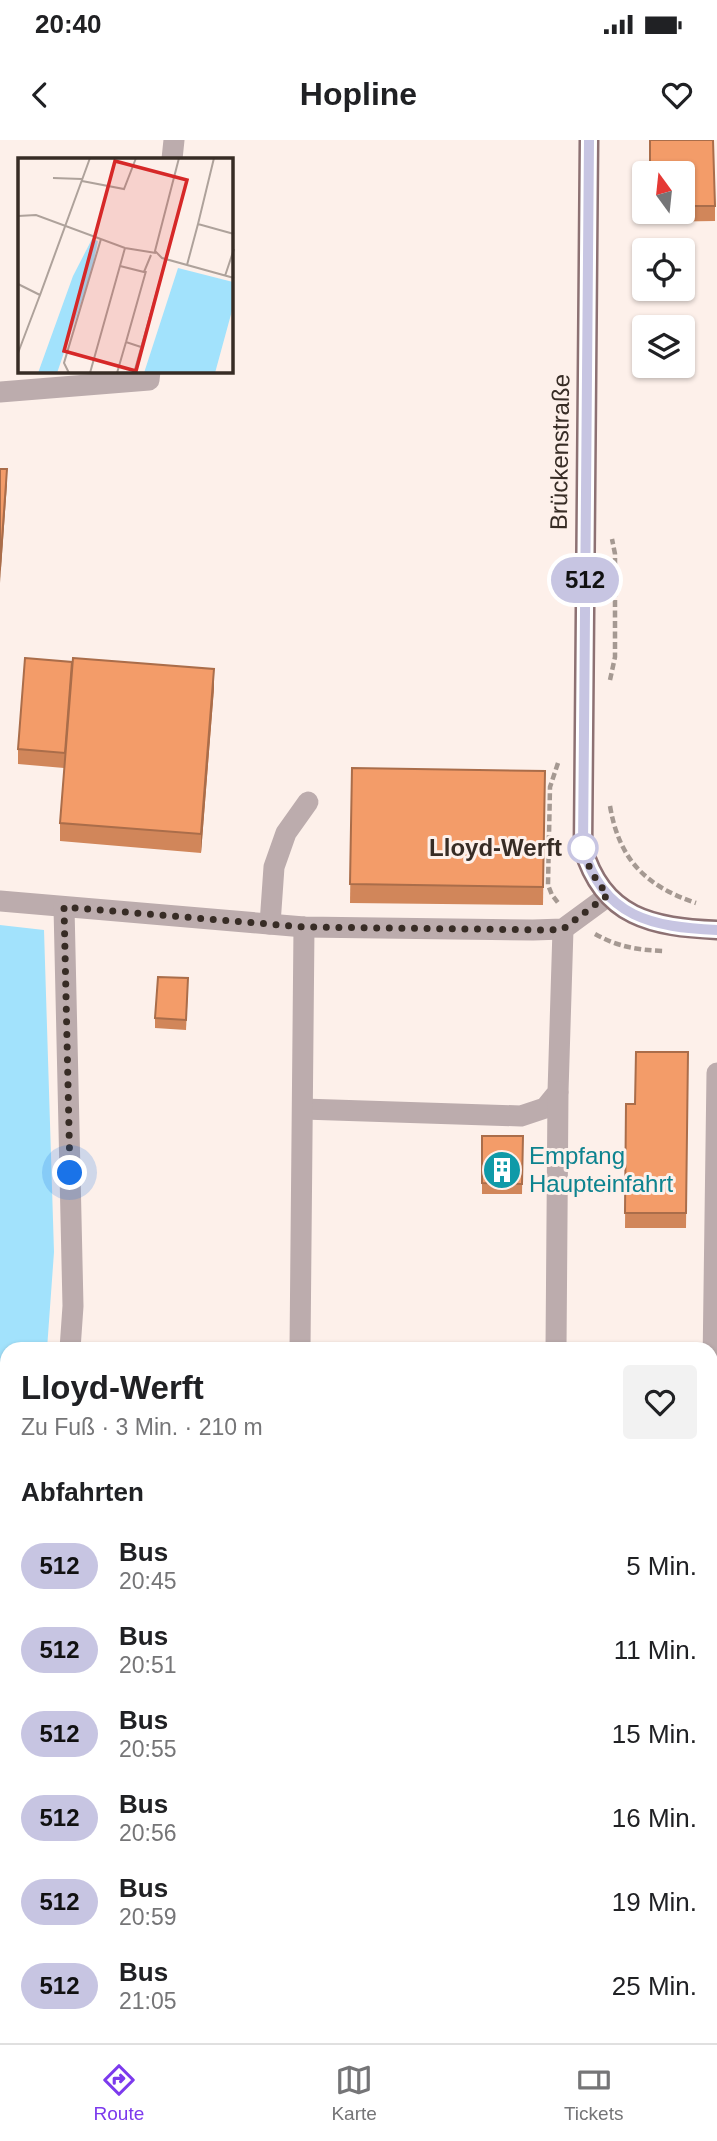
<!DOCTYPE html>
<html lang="de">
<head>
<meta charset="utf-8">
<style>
  :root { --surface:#fff; --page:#f2f2f2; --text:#202124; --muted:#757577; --line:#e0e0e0; --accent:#7c3aed }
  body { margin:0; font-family:Helvetica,sans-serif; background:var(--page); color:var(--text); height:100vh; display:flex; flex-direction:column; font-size:26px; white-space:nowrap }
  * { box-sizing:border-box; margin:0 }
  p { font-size:23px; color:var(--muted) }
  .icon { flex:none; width:38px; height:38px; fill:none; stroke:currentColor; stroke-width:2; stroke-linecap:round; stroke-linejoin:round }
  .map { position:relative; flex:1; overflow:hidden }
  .details { position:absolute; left:0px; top:1202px; width:718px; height:702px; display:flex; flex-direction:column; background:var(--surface); border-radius:21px 21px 0 0; box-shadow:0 2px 5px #0004 }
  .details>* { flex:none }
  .badge { padding:0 14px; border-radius:23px; font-size:24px; line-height:46px }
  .needle { width:46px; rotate:345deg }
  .buttons { position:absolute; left:632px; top:21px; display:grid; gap:14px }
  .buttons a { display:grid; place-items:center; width:63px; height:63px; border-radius:7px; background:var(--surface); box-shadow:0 2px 5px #0004; font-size:35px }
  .you { position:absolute; width:35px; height:35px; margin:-18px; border:5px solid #fff; border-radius:50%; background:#1a73e8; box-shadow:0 0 0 10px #1a73e833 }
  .map>.badge { position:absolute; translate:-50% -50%; box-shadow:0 0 0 4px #fff }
  h2 { padding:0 21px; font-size:26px; line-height:63px }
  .round { display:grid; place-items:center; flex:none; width:74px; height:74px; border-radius:7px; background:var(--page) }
  .summary { display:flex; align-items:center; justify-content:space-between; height:119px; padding:0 21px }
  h1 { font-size:33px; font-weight:700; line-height:52px }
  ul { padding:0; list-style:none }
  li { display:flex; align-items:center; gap:21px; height:84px; padding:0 21px }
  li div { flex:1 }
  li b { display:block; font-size:26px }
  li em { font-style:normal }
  li .badge { min-width:77px; font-weight:700; text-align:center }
  .status { display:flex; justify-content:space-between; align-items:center; height:49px; padding:0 35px; background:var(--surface); direction:ltr }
  .status svg { height:19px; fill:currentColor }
  header { display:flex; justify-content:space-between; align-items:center; height:91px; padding:0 21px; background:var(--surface); font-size:32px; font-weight:700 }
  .dock { display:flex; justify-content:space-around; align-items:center; height:98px; border-top:2px solid var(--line); background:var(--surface); font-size:19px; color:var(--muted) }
  .dock a { display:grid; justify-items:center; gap:4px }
  .dock .selected { color:var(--accent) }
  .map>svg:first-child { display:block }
  .water { fill:#a2e2fc }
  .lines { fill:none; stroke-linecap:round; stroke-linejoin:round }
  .path { stroke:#a59992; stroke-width:4.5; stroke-dasharray:7 3.5; stroke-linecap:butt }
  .minor { stroke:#bcacad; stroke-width:21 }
  .major { stroke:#8d7173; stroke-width:21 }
  .wall { fill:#d1865a }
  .shaded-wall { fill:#aa6d4a }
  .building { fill:#f39c69; stroke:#aa6d4a; stroke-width:2 }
  .line-casing { stroke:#fff; stroke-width:16 }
  .line { stroke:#c7c5e2; stroke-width:10 }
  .walk { stroke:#372c25; stroke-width:7; stroke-dasharray:0 12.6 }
  .stop-dot { fill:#fff; stroke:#c7c5e2; stroke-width:3.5 }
  .labels { text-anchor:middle; stroke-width:6; stroke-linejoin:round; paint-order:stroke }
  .street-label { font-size:24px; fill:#372c25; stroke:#fdf0ea }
  .stop-label { font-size:24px; font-weight:bold; fill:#372c25; stroke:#fdf0ea; text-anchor:end }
  .culture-label { font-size:24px; fill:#0d838f; stroke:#fdf0ea; text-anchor:start }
  .inset-road { fill:none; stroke:#aea29b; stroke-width:2 }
  .view { fill:#d62828; fill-opacity:0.15; stroke:#d62828; stroke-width:3.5 }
  .inset-edge { fill:none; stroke:#372c25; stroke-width:3.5 }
</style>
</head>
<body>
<div class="status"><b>20:40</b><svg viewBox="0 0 49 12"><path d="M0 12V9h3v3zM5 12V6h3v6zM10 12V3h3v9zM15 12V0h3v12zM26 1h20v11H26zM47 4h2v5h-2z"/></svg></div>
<header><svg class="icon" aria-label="back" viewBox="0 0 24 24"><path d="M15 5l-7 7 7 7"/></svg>Hopline<svg class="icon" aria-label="heart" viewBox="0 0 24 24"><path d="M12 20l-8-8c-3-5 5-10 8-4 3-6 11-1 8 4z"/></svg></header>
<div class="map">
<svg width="717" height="1903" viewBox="0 0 717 1903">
  <rect width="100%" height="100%" fill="#fdf0ea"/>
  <path class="water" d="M 0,785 L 44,790 L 54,1112 L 47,1209 L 7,1209 L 7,1798 L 0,1901 Z"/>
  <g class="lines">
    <g class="path">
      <path d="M 610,540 L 615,517 L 615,414 L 612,399"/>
      <path d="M 558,623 L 550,647 L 548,745 L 552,755 L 559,764"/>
      <path d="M 610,666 C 619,719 645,746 696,763"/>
      <path d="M 595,794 C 618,807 638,810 664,811"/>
    </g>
    <g class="minor">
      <path d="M 172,19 L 174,0"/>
      <path d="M 0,252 L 149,240 L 150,231"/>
      <path d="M 0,761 L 304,787 L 533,790 L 563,789 L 608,756"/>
      <path d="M 64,767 L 73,1166 L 70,1209"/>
      <path d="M 270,784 L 274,727 L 286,693 L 308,662"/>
      <path d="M 303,969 L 521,976 L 545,968 L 558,952 L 563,789"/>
      <path d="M 300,1209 L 304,787"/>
      <path d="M 556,1209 L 558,952"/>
      <path d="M 710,1442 L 717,933"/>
      <path d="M 35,1903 L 36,1897"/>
      <path d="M 293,1903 L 293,1897"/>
      <path d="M 547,1903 L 547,1897"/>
      <path d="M 704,1903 L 704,1897"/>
    </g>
    <path class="major" d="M 589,0 L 583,708 C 603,778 653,787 717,790"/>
  </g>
  <g class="wall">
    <path d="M 682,33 L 715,66 L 715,81 L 650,82 L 650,72 L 682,72 Z"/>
    <path d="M 214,548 L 201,713 L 60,701 L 60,683 L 64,628 L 18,624 L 18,609 Z"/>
    <path d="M 352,628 L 545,631 L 543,765 L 350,763 Z"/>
    <path d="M 188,849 L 186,890 L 155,888 L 155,878 Z"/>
    <path d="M 688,912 L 686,1088 L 625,1088 L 626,964 L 635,964 Z"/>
    <path d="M 482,996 L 523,996 L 522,1054 L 482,1054 Z"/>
  </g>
  <g class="shaded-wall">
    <path d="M 7,329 L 7,344 L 0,443 L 0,428 Z"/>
    <path d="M 214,529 L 214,548 L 201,713 L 201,694 Z"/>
  </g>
  <g class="building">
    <path d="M 650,0 L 713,0 L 715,66 L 682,66 L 682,33 L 650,33 Z"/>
    <path d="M 0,329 L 7,329 L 0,428 Z"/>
    <path d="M 25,518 L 72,522 L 65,613 L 18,609 Z"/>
    <path d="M 73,518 L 214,529 L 201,694 L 60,683 Z"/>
    <path d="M 352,628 L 545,631 L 543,747 L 350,744 Z"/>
    <path d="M 158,837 L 188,838 L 186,880 L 155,878 Z"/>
    <path d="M 636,912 L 688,912 L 686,1073 L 625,1073 L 626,964 L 635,964 Z"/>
    <path d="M 482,996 L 523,996 L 522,1044 L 482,1043 Z"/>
    <rect x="94" y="1897" width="163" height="6"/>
  </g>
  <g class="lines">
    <defs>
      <path id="line" d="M 589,0 L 583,708 C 603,778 653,787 717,790"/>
    </defs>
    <use href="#line" class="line-casing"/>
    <use href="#line" class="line"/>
    <path class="walk" d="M 70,1033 L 64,767 L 304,787 L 550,790 L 563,789 L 608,755 C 596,741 587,726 583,708"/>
  </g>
  <defs>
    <symbol id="building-disc" viewBox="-11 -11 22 22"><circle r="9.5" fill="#0f9aa8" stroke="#fdf0ea"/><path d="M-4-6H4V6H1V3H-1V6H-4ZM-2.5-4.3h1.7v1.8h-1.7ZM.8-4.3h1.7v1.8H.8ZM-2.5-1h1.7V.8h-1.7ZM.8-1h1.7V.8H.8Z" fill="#fff"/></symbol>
  </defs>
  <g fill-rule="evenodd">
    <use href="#building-disc" x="480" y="1008" width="44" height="44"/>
  </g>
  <circle class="stop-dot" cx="583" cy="708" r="14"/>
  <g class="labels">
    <g class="street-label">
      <text transform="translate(560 312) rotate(-89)" y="8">Brückenstraße</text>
    </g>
    <g class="stop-label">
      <text x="562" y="716">Lloyd-Werft</text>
    </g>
    <g class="culture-label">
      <text x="529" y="1024">Empfang<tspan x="529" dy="28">Haupteinfahrt</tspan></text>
    </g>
  </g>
  <g transform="translate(18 18)">
    <rect width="215" height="215" fill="#fdf0ea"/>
    <path d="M 74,81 L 80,83 L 73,116 L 39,215 L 20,215 L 55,118 ZM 160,110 L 215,124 L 215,149 L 197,215 L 126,215 Z" fill="#a2e2fc"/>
    <path class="inset-road" d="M 161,0 L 137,93 L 144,100 L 216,120M 35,20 L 64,21M 64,23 L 106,31 L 118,0M 0,58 L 18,57 L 107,90 L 138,95M 180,66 L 196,0M 169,107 L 180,66 L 216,76M 102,108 L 126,114 L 133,97M 207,118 L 216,91M 0,126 L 22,137 L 72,0M 108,184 L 128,113M 0,195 L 22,137M 51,215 L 46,205 L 83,81M 72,215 L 107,90M 99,215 L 108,184 L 123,189M 116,215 L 148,101"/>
    <path class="view" d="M 97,3 L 169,22 L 118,213 L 46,193 Z"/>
    <rect width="215" height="215" class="inset-edge"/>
  </g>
</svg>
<div class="buttons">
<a><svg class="needle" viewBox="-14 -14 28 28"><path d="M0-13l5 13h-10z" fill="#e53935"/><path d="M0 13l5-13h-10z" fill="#757577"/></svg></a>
<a><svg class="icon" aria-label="locate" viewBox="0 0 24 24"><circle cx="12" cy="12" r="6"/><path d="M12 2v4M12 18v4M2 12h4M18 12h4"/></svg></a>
<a><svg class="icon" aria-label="layers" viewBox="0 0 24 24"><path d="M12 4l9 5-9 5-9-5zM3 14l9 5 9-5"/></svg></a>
</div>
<div class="you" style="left:70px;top:1033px"></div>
<b class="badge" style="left:585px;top:440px;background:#c7c5e2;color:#111">512</b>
<section class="details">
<div class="summary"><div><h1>Lloyd-Werft</h1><p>Zu Fuß · 3 Min. · 210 m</p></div><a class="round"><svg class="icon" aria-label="heart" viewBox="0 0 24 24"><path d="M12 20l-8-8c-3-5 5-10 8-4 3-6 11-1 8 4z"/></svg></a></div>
<h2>Abfahrten</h2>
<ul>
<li><span class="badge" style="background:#c7c5e2;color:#111">512</span><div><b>Bus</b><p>20:45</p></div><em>5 Min.</em></li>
<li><span class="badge" style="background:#c7c5e2;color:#111">512</span><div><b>Bus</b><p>20:51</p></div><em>11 Min.</em></li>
<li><span class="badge" style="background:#c7c5e2;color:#111">512</span><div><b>Bus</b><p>20:55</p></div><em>15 Min.</em></li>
<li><span class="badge" style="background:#c7c5e2;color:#111">512</span><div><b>Bus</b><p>20:56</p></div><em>16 Min.</em></li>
<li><span class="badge" style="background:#c7c5e2;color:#111">512</span><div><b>Bus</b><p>20:59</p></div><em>19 Min.</em></li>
<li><span class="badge" style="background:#c7c5e2;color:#111">512</span><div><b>Bus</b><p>21:05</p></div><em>25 Min.</em></li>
</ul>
</section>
</div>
<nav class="dock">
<a class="selected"><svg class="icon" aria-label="directions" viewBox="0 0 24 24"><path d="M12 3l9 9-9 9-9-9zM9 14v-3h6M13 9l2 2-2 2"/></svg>Route</a>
<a><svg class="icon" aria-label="map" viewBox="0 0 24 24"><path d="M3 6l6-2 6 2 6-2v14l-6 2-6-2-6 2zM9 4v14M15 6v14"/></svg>Karte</a>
<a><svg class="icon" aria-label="tickets" viewBox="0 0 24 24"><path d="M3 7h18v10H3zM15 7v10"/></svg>Tickets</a>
</nav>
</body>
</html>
